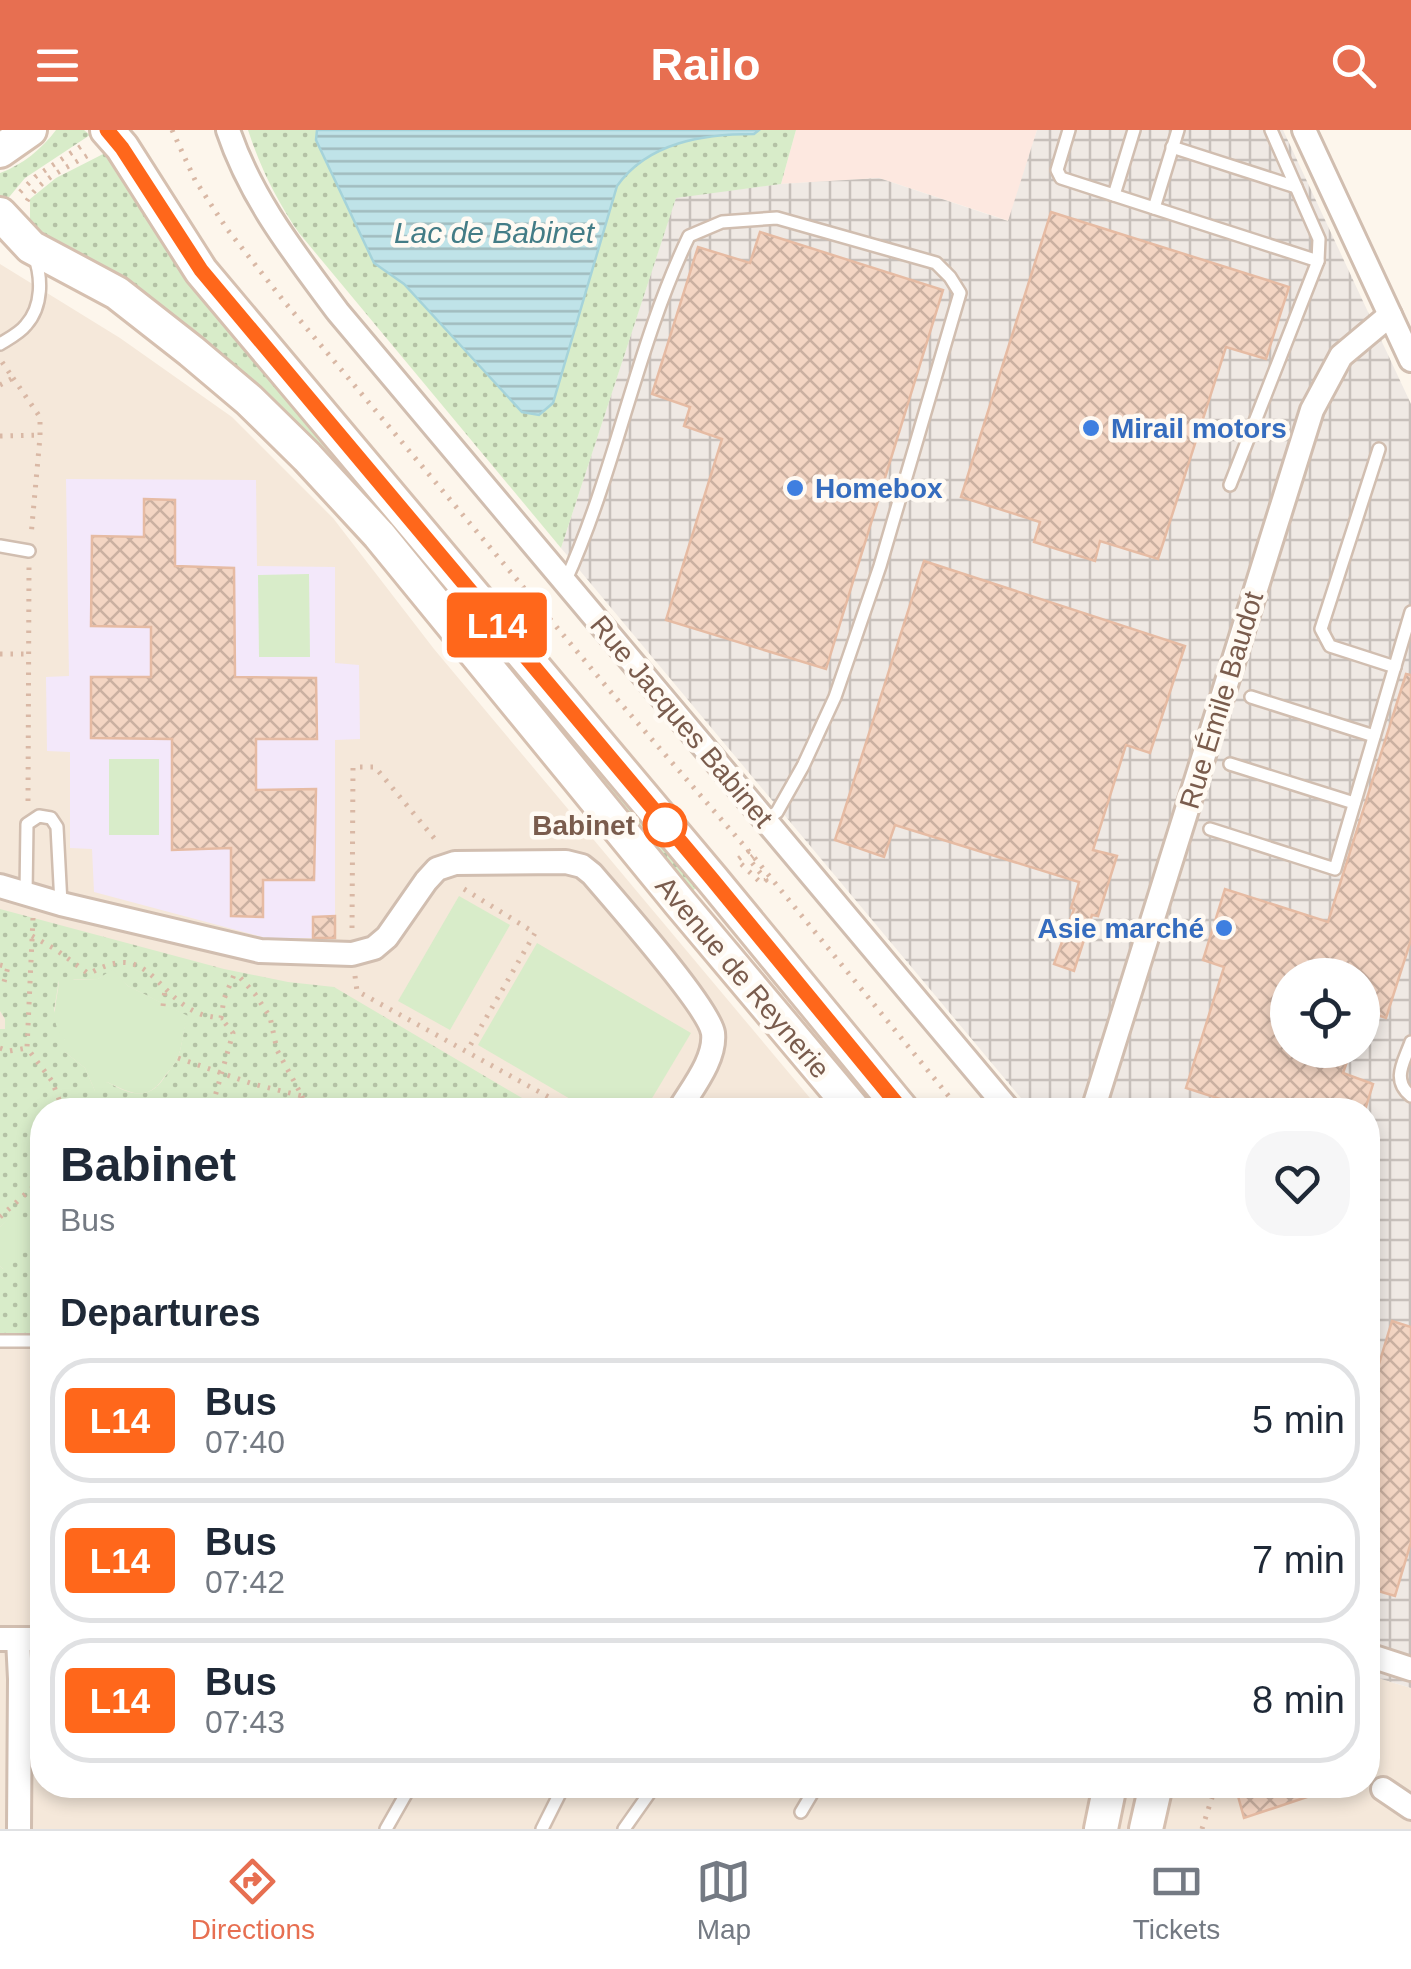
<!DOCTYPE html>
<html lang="en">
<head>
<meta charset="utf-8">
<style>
  :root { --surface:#fff; --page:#f6f6f7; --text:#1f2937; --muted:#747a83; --line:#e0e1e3; --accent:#e76f51 }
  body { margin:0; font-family:Arial,sans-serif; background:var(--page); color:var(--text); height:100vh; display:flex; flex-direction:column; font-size:38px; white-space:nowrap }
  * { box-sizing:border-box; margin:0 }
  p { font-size:32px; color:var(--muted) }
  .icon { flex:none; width:55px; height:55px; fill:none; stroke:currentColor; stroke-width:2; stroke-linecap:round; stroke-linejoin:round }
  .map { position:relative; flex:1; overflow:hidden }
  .drawer { position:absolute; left:30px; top:968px; width:1350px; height:700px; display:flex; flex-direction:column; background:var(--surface); border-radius:40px; box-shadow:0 5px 15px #0003 }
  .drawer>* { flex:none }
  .badge { padding:0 20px; border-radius:8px; font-size:35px; line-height:65px }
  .controls { position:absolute; left:1270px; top:828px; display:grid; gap:20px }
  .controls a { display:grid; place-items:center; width:110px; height:110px; border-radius:50%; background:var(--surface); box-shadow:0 5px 15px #0003; font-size:50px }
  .map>.badge { position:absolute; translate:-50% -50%; box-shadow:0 0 0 5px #fff }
  h2 { padding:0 30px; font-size:38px; line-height:90px }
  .round { display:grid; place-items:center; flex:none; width:105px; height:105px; border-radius:40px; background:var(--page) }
  .head { display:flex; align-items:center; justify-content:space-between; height:170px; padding:0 30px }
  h1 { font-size:48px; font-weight:700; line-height:75px }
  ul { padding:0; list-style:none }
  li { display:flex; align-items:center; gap:30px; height:125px; margin:0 20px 15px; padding:0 10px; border:5px solid var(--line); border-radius:40px }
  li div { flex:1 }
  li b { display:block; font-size:38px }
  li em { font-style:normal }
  li .badge { min-width:110px; font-weight:700; text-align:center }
  header { display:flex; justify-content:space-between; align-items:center; height:130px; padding:0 30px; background:var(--accent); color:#fff; font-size:45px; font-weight:700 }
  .menu { display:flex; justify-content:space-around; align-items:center; height:140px; border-top:2px solid var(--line); background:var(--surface); font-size:28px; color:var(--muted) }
  .menu a { display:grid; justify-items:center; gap:5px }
  .menu .active { color:var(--accent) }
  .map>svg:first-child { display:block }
  .residential { fill:#f5e8da }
  .commercial { fill:#fde8e0 }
  .industrial { fill:url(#industrial-grid); fill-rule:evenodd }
  .education { fill:#f3e8fa }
  .grass { fill:url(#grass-dots); fill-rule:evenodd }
  .park { fill:#d8ecc9 }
  .water { fill:url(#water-rules); stroke:#a5d3da; stroke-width:2.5 }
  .building { fill:url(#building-cross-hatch); stroke:#e6bba3; stroke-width:2.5 }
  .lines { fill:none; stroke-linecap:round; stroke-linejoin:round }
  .lane-casing { stroke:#d1beb0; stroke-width:16 }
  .street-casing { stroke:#d1beb0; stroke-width:28 }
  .secondary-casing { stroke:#d6c0b0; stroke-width:38 }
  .path { stroke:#d9b8a5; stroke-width:5; stroke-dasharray:2.5 8; stroke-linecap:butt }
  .lane { stroke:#fff; stroke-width:11 }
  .street { stroke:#fff; stroke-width:22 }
  .secondary { stroke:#fff; stroke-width:32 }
  .line-casing { stroke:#fff; stroke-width:22 }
  .line { stroke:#ff671b; stroke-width:15 }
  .shop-dot { fill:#3f7fe0; stroke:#fffaf3; stroke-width:4 }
  .stop-dot { fill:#fff; stroke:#ff671b; stroke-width:5 }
  .labels { text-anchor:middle; stroke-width:9; stroke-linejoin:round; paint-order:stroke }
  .shop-label { font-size:28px; font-weight:bold; fill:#366cbe; stroke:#fffaf3; text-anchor:start }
  .street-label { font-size:28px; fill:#7a5c4d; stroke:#fffaf3 }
  .stop-label { font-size:28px; font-weight:bold; fill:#7a5c4d; stroke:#fffaf3; text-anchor:end }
  .water-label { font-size:30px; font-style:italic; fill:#437c86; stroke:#fffaf3 }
</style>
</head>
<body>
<header><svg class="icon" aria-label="menu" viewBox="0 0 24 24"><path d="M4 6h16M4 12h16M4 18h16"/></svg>Railo<svg class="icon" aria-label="search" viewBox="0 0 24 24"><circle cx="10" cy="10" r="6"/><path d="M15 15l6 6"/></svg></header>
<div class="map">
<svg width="1411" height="1699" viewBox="0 0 1411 1699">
  <defs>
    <pattern id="industrial-grid" width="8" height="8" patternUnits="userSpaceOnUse" patternTransform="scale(2.5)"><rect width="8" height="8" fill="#efe9e4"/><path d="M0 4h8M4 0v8" fill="none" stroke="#c7c0bb"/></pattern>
    <pattern id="grass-dots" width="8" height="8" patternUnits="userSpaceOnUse" patternTransform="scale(2.5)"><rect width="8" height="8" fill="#d8ecc9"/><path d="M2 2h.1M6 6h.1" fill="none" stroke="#b4c2a5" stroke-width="1.8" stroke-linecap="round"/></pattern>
    <pattern id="water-rules" width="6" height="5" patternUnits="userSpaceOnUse" patternTransform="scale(2.5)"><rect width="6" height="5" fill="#bfe3e8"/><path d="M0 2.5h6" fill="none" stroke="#a0bbbe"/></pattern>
    <pattern id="building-cross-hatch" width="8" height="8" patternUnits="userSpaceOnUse" patternTransform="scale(2.5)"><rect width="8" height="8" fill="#f3d5c3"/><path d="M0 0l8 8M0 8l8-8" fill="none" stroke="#cab0a1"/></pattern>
  </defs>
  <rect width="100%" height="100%" fill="#fdf6ec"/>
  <path class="residential" d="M 0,134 L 120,208 L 232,287 L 333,388 L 434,519 L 820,980 L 42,980 L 42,1655 L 1368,1655 L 1368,1545 L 1411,1558 L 1411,1699 L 0,1699 Z"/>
  <path class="commercial" d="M 796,0 L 1037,0 L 1009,91 L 879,48 L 781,54 Z"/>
  <path class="industrial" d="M 1037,0 L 1283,0 L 1411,274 L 1411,1558 L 1368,1545 L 1368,980 L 1031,980 L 561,418 L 676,67 L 780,54 L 879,48 L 1008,91 ZM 1288,845 L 1362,845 L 1362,920 L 1288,920 Z"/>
  <path class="education" d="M 66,349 L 256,350 L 257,436 L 335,437 L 335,533 L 359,535 L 360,609 L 335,610 L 335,808 L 266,808 L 94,762 L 92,719 L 70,718 L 70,622 L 47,621 L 46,547 L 69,546 Z"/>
  <g class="grass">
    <path d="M 56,0 L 84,0 L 90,5 L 25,48 L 5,72 L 0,66 L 0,43 C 22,35 42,19 56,0 Z"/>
    <path d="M 248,0 L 317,0 L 316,10 L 374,133 L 404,154 L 617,56 C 648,12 704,4 754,4 L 759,0 L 796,0 L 781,54 L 676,68 L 561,418 L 299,103 C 277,71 260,37 248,0 Z"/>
    <path d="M 109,21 L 700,755 L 684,767 L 399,422 L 26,96 L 30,91 L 30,69 L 56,48 Z"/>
    <path d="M 0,779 L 224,839 L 288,852 L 334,857 L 539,978 L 539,980 L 42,980 L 42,1204 L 0,1203 L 0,1136 L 3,1139 L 12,1086 L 0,1097 L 0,899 L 5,899 L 5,889 L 0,881 ZM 113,840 L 128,856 L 187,886 C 183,899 183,914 178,927 C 175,934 169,941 164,948 C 148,972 129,964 107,952 L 95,961 L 85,938 L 65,922 L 65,910 L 54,880 L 59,850 L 98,849 Z"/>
  </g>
  <g class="park">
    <path d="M 309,444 L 310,527 L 259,527 L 258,445 Z"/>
    <rect x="109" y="629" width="50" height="76"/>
    <path d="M 459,766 L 510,795 L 450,900 L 398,871 Z"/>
    <path d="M 537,813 L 691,903 L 645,980 L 589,980 L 478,915 Z"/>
    <path d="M 113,839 L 128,856 L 188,886 C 183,899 183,914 178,927 C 175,934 169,941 164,947 C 147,973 131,963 107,952 L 101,961 L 95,961 L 85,938 L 65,922 L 65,910 C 47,891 58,873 59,849 L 71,846 L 74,850 L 98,849 Z"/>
    <path d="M 12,1085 L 34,1108 L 3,1139 L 0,1136 L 0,1097 Z"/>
  </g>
  <path class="water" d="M 317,0 L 759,0 L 754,4 C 704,4 648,12 617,56 L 553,273 L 539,285 L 522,282 L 404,154 L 374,133 L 316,10 Z"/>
  <g class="building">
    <path d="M 1051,82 L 1289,157 L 1266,229 L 1226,217 L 1158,429 L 1100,411 L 1095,431 L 1034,412 L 1040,392 L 961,367 Z"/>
    <path d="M 760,102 L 943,160 L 826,539 L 666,490 L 722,309 L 684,296 L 690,277 L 652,264 L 698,117 L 750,133 Z"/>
    <path d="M 144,369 L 175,370 L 175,436 L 234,438 L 235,547 L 316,548 L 317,609 L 256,609 L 256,660 L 316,659 L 314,750 L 263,750 L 263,787 L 231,786 L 231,718 L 172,720 L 172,609 L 91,608 L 91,547 L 151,547 L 151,497 L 91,496 L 92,406 L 144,407 Z"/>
    <path d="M 924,431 L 1185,516 L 1150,623 L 1126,615 L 1093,720 L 1117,726 L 1098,786 L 1092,785 L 1074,841 L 1054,834 L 1074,779 L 1071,778 L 1079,752 L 895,695 L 884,727 L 835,710 Z"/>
    <path d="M 1406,544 L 1411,545 L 1411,810 L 1386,888 L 1362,880 L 1362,845 L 1288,845 L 1288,920 L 1351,920 L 1343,943 L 1373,954 L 1365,980 L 1353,980 L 1333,973 L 1331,980 L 1254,980 L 1186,958 L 1224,837 L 1203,830 L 1225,759 L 1328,792 Z"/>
    <path d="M 335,786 L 335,808 L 313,808 L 313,787 Z"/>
    <path d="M 1392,1191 L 1411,1197 L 1411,1412 L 1395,1466 L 1368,1458 L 1368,1245 L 1375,1247 Z"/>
    <path d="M 1235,1655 L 1333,1655 L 1334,1658 L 1244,1688 Z"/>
  </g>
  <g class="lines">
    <defs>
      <g id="lane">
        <path d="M 1069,0 L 1057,40 L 1061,48 L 1318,131"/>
        <path d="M 1172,17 L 1296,57"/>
        <path d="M 1114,65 L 1134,0"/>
        <path d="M 1154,78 L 1178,0"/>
        <path d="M 0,214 C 8,209 20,203 26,195 C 43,176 42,147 34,125"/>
        <path d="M 1379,319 L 1321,499 L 1330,516 L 1395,537"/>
        <path d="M 1230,355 L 1318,131 L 1319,109 L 1271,0"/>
        <path d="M 0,416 L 29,421"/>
        <path d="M 565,452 C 616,341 636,216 689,106 L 722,92 L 777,88 L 936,133 L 950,147 L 960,163 L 880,436 L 835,567 L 803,636 L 777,682 L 766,690"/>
        <path d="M 1251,567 L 1374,606"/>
        <path d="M 1230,634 L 1354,673"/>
        <path d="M 1210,699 L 1335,739 L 1411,482"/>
        <path d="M 26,764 L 27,694 L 39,686 L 51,688 L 57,697 L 61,774"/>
        <path d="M 1411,912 C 1404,932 1391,950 1411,966"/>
        <path d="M 0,1211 L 42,1211"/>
        <path d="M 801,1682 L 817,1655"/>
        <path d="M 386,1699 L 411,1655"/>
        <path d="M 542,1699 L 564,1655"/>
        <path d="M 624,1699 L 655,1655"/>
      </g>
      <g id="street">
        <path d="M 228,0 C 251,69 295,124 338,182 L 1009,980"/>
        <path d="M 1304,0 L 1411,230"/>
        <path d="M 0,756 L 61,774 L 260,821 L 352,824 L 374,818 L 387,807 L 426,751 L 437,739 L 455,733 L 566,732 L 582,736 L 592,744 C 614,770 709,877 713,903 C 716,929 692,958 679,980"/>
        <path d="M 1093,980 L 1312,280 L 1341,226 L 1390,185"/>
        <path d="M 0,1509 L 42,1509"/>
        <path d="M 18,1509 L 20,1549 L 19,1699"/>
        <path d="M 1368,1525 L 1411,1539"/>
        <path d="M 1383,1659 L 1411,1678"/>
      </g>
      <g id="secondary">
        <path d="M 107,0 L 122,17 L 201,141 L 712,749 L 902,980"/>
        <path d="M 0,21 L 30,0"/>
        <path d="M 0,84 L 31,117 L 117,163 L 191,221 L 249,270 L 307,327 L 379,405 L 680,773 L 854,980"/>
        <path d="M 1101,1699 L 1110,1655"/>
        <path d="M 1146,1699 L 1156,1655"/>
      </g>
    </defs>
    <use href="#lane" class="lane-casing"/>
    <use href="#street" class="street-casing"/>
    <use href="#secondary" class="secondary-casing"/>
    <g class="path">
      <path d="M 172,0 L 195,50 L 227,99 L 283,170 L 616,568 L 753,726 L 960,980"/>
      <path d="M 20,62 L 35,47 L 83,15"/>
      <path d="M 27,71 C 40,49 68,37 90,24"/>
      <path d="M 13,248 L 40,287 L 40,307 L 31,406"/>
      <path d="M 0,255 L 13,248 L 2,232"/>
      <path d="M 0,306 L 40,305"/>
      <path d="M 0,524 L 29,524"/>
      <path d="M 28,671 L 29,437"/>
      <path d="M 749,721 L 737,730 L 761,753 L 766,750 L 749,729 L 753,726"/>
      <path d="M 464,759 L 535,803 L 467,921"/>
      <path d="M 33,788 L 27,918 L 52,951 L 63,980"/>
      <path d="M 352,798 L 353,637 L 375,637 L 439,714"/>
      <path d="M 32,806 L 55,819 L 89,844 C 148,809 153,863 198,883 C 205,886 213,887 221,888 L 224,869 L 236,840"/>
      <path d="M 0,835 L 8,837 L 4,852 L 0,857"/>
      <path d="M 355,846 L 357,861 L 572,980"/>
      <path d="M 163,876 L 165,860"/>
      <path d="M 0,918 L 9,921 L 27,918"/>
      <path d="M 178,928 L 253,954 L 302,966 L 277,920 L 270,887 L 255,864 L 236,843"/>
      <path d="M 302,966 L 309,980"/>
      <path d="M 203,980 L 214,970 L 233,903 L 221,888"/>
      <path d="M 0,1087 L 42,1049"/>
      <path d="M 1202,1699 L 1216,1655"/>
    </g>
    <use href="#lane" class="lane"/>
    <use href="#street" class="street"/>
    <use href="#secondary" class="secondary"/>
  </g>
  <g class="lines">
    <defs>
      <path id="line" d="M 107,0 L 122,18 L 201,140 L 712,749 L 902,980"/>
    </defs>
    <use href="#line" class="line-casing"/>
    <use href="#line" class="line"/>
  </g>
  <g class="shop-dot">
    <circle cx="1091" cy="298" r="10"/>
    <circle cx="795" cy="358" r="10"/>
    <circle cx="1224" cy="798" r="10"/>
  </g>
  <circle class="stop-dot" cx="665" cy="695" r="20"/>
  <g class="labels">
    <g class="shop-label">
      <text x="1111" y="308">Mirail motors</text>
      <text x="815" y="368">Homebox</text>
      <text x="1204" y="808" text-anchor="end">Asie marché</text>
    </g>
    <g class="street-label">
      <text transform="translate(1221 570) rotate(-73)" y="10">Rue Émile Baudot</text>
      <text transform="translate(682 591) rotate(50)" y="10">Rue Jacques Babinet</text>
      <text transform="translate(743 847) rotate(50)" y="10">Avenue de Reynerie</text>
    </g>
    <g class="stop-label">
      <text x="635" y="705">Babinet</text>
    </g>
    <g class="water-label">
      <text x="494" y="113">Lac de Babinet</text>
    </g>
  </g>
</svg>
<div class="controls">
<a><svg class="icon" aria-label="locate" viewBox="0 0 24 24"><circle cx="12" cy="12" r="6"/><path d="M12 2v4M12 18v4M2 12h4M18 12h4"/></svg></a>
</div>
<b class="badge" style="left:497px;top:495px;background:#ff671b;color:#fff">L14</b>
<section class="drawer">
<div class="head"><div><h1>Babinet</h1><p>Bus</p></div><a class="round"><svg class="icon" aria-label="heart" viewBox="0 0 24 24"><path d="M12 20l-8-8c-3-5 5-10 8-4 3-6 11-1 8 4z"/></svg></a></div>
<h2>Departures</h2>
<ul>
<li><span class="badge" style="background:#ff671b;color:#fff">L14</span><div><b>Bus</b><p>07:40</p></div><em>5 min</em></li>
<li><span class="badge" style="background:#ff671b;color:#fff">L14</span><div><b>Bus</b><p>07:42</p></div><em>7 min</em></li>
<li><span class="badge" style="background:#ff671b;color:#fff">L14</span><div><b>Bus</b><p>07:43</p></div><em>8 min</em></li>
</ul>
</section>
</div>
<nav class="menu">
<a class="active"><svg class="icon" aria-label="directions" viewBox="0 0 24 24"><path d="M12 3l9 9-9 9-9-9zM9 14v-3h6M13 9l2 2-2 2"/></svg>Directions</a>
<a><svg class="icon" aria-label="map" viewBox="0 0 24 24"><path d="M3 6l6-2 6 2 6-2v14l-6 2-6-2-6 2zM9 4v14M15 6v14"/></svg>Map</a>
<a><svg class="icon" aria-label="tickets" viewBox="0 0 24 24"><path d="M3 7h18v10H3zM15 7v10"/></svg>Tickets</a>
</nav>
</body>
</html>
